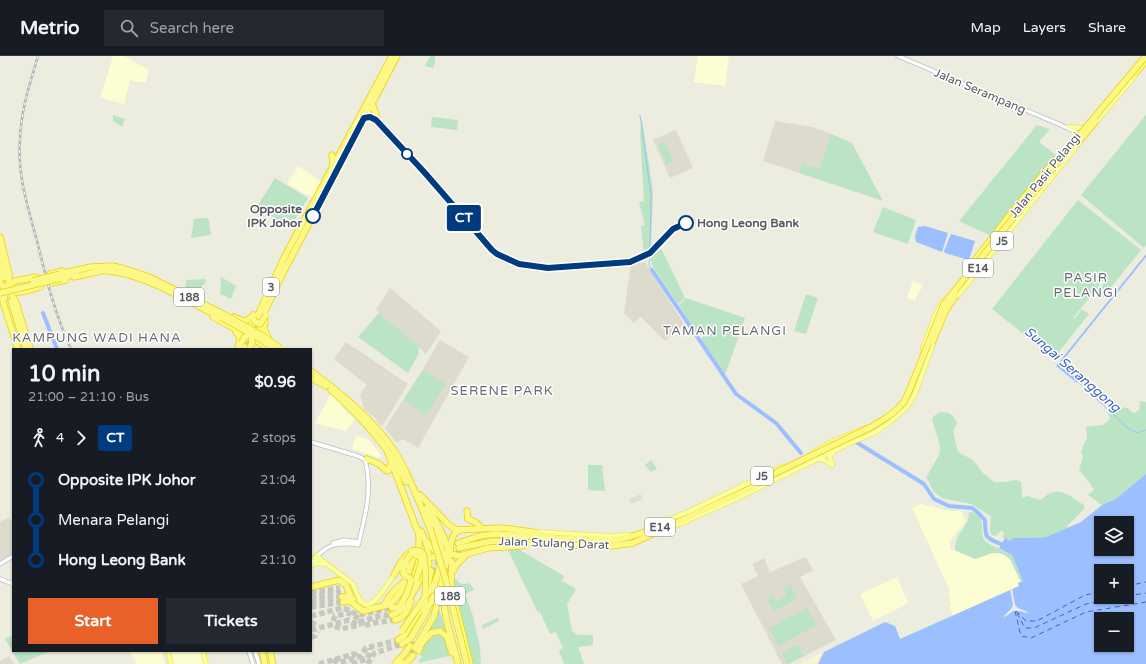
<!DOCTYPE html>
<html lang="en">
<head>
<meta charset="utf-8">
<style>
  :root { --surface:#171b24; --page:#242831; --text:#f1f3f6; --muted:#9ea1a6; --line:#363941; --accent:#e86129 }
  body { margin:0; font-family:"Varela Round",sans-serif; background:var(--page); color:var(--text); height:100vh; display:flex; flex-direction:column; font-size:15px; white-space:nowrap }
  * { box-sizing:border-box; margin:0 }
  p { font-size:13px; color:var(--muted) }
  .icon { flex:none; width:22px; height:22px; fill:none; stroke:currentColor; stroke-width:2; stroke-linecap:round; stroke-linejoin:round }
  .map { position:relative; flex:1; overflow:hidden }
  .details { position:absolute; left:12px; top:292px; width:300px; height:304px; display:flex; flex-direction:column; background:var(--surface); border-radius:0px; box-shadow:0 1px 3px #0004 }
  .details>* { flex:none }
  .badge { padding:0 8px; border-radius:3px; font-size:14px; line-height:26px }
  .tools { position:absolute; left:1094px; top:460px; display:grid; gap:8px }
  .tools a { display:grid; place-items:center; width:40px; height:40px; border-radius:0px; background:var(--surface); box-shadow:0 1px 3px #0004; font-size:20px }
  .map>.badge { position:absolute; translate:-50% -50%; box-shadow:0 0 0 2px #fff }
  .legs { display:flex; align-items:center; gap:6px; height:44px; padding:0 16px; font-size:13px }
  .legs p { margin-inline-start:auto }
  .summary { display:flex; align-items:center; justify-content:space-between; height:68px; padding:0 16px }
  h1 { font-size:22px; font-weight:700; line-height:30px }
  .cta { display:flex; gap:8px; margin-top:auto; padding:8px 16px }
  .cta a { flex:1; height:46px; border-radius:0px; background:var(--accent); color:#fff; font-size:16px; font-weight:700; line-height:46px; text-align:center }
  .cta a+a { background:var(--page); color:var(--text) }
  ul { padding:0 16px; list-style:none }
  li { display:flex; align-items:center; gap:14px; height:40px; font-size:15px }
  li i { display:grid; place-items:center; width:6px; height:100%; margin:0 5px; background:currentColor }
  li i::after { content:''; width:10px; height:10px; margin:-5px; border:3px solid; border-radius:50%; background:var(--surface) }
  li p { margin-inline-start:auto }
  li:first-child i { background:linear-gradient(#0000 50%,currentColor 0) }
  li:last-child i { background:linear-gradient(currentColor 50%,#0000 0) }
  header { display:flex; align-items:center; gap:24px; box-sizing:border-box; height:56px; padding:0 20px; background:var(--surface); border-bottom:1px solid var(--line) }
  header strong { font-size:19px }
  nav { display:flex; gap:22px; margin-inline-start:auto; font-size:14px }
  .search { width:280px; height:36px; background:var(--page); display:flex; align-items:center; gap:10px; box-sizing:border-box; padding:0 14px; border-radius:0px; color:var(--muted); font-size:15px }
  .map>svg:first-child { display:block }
  .commercial { fill:#fdfdd3 }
  .industrial { fill:#dfded7 }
  .education { fill:#dcdbce }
  .green { fill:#bbe4c4 }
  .sand { fill:#faf9cc }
  .water { fill:#9cbfff; fill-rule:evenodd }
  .pier { fill:#ececdf }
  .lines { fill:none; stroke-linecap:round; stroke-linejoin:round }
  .stream { stroke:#9cbfff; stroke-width:1 }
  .river { stroke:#9cbfff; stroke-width:4 }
  .ferry { stroke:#4063c1; stroke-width:1; stroke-dasharray:5 4; stroke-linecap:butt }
  .highway-tunnel { stroke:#c7c8c0; stroke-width:5.5; stroke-dasharray:5.5 3; stroke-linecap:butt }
  .secondary-casing { stroke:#babcc4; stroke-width:5 }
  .primary-casing { stroke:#f1e653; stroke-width:5.5 }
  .highway-casing { stroke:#ead301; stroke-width:7 }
  .secondary { stroke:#fff; stroke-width:3.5 }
  .primary { stroke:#faffa1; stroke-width:4 }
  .highway { stroke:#fcf886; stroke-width:5.5 }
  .rail-casing { stroke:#b5b6b6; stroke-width:2.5 }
  .rail { stroke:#fff; stroke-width:1; stroke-dasharray:3; stroke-linecap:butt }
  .highway-bridge-casing { stroke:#ead301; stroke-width:7; stroke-linecap:butt }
  .highway-bridge { stroke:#fcf886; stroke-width:5.5 }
  .line-1-casing { stroke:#fff; stroke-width:9 }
  .line-1 { stroke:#003b80; stroke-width:6 }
  .stop-1-dot { fill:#fff; stroke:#003b80; stroke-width:2 }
  .labels { text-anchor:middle; stroke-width:3; stroke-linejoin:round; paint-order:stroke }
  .shield { fill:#fff; stroke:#8a8c90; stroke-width:1 }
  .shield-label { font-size:11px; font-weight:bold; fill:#585a61 }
  .street-label { font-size:12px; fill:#585a61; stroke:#fff }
  .stop-label { font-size:12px; font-weight:bold; fill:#585a61; stroke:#fff; text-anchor:end }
  .neighbourhood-label { font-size:13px; letter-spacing:1px; fill:#696c73; stroke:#fff }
  .water-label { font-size:13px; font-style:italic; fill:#4063c1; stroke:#fff }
</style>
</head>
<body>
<header>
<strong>Metrio</strong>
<div class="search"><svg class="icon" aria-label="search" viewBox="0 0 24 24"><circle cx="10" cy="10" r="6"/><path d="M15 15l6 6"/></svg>Search here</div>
<nav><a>Map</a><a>Layers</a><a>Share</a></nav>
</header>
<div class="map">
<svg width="1146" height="608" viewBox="0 0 1146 608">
  <rect width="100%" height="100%" fill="#ececdf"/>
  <g class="commercial">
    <path d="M 113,0 L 124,0 L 149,14 L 146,27 L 130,24 L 124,48 L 100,42 Z"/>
    <path d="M 698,0 L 729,0 L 725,30 L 694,26 Z"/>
    <path d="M 298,110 L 321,125 L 322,128 L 313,142 L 287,128 Z"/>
    <path d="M 913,225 L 923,229 L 920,235 L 919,234 L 915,245 L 907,242 Z"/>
    <path d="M 331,338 L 342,347 L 341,350 L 355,363 L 346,375 L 315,367 Z"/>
    <path d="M 356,380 L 368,383 L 382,400 L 379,402 L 352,393 Z"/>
    <path d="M 920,448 L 949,455 L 961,455 L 966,465 L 950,485 L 950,493 L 975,503 L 993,497 L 1001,498 L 1009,502 L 1021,526 L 1018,527 L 1019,530 L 953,560 L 949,551 L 951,548 L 949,543 L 951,542 L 948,536 L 950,535 L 912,452 Z"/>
    <path d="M 897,521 L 908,546 L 907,548 L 873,565 L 860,538 Z"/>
    <path d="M 129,595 L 162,595 L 165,608 L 137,608 Z"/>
    <path d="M 169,595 L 201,595 L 204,608 L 173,608 Z"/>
  </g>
  <path class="industrial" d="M 641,438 L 643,443 L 631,448 L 629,443 Z"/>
  <g class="education">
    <path d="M 775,65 L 813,71 L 831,78 L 818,123 L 763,105 Z"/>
    <path d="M 676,74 L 693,112 L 670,122 L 653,84 Z"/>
    <path d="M 645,206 L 684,268 L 665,285 L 641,261 L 634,267 L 624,257 L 631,208 Z"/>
    <path d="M 390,232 L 441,275 L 426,298 L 376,254 Z"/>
    <path d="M 440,284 L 469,301 L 418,392 L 403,383 L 396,386 L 385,372 L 423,313 Z"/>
    <path d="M 346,286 L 408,328 L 383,369 L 381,370 L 375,362 L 364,353 L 360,338 L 367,329 L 334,303 Z"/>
    <path d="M 9,461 L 13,469 L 13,498 L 0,505 L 0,466 Z"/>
    <path d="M 806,501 L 813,514 L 800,521 L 836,584 L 789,608 L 782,608 L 741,528 L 758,520 L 752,508 L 764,502 L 770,516 Z"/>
    <path d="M 9,600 L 14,608 L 0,608 L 0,605 Z"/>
  </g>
  <g class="green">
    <path d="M 430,0 L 435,0 L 435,7 L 433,12 L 425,10 Z"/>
    <path d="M 113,59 L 125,63 L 122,71 L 113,65 Z"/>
    <path d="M 1146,59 L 1146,189 L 1144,192 L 1081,139 Z"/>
    <path d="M 432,61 L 458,64 L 457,74 L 431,71 Z"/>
    <path d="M 642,62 L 653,135 L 651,193 L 644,197 L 641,170 L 645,169 L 639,146 L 644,145 L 640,79 Z"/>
    <path d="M 1037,69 L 1050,73 L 1039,86 L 1057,100 L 991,180 L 959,165 Z"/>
    <path d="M 831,78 L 852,87 L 883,145 L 799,117 L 802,108 L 820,113 Z"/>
    <path d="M 665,86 L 674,106 L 666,109 L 658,88 Z"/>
    <path d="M 275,122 L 308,142 L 294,165 L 286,161 L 282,167 L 257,151 Z"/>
    <path d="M 1078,144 L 1141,194 L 1103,241 L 1097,236 L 1107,223 L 1105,222 L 1073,262 L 1074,263 L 1082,253 L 1089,258 L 1054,302 L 992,253 Z"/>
    <path d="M 883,151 L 916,164 L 908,188 L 873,176 Z"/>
    <path d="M 207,162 L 209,164 L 211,179 L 191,182 L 194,163 Z"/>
    <path d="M 660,194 L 662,194 L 685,242 L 678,248 L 652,209 L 651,202 Z"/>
    <path d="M 221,221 L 236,230 L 231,243 L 220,238 Z"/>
    <path d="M 205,223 L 206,224 L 204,229 L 202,229 L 202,234 L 194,239 L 185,234 L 186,224 Z"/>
    <path d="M 806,238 L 818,242 L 806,278 L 794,275 Z"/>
    <path d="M 686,242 L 745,262 L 725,319 L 701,283 L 704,279 L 700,274 L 696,277 L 679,249 Z"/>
    <path d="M 379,257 L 418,290 L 419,297 L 408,317 L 358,281 Z"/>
    <path d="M 423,314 L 446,328 L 426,359 L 404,344 Z"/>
    <path d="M 1139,345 L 1146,346 L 1146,418 L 1117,442 L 1102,449 L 1088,439 L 1094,434 L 1089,426 L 1079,414 L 1083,401 L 1081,395 L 1087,382 L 1086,371 L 1103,369 L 1110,363 L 1107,355 L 1110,350 L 1128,352 L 1131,356 L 1135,357 L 1139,354 L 1140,349 Z"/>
    <path d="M 940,356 C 949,356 954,359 957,367 L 953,375 L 958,396 L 973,404 L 983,417 L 994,426 L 1004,426 L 1016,424 L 1021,426 L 1022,442 L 1027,440 L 1040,444 C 1044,442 1047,438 1051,437 C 1064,432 1073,443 1084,449 L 1085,452 L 1068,469 L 1067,472 L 1046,481 L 1028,482 L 1021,482 L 1010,485 L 1003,481 L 1004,476 L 1001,475 L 995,480 L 992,479 L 990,475 L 991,460 L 971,448 L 942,442 L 933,435 L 928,424 L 926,422 L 940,397 L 940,390 L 932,363 L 934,360 Z"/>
    <path d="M 651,404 L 657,413 L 651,416 L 645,409 Z"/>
    <path d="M 588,409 L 602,409 L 605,435 L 588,434 Z"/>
    <path d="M 973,456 C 989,466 977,477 986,486 C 989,489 1007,496 1012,498 L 1023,525 L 1021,526 L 1010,503 C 996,491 989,499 975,503 L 955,494 C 955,475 969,473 969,457 Z"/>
    <path d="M 518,493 L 564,520 L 562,525 L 576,533 L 567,548 L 572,575 L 578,579 L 593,579 L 593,589 L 578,591 L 584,608 L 564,608 L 559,595 L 563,592 L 556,576 L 550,578 L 540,556 L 538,557 L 508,494 Z"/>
    <path d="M 453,522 L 456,523 L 459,527 L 465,528 L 470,527 L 474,534 L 465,538 L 473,560 L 480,592 L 481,608 L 472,608 L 454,532 Z"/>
    <path d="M 791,529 L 797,543 L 774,555 L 767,543 L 773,539 L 776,545 L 787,539 L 784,534 Z"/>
    <path d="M 438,550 L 447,578 C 440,573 436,572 428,576 Z"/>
    <path d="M 807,552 L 816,569 L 779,590 L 769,572 Z"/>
    <path d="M 498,562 L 499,565 L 483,573 L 482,569 Z"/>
    <path d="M 433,578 L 438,578 L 444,581 L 448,593 L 449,600 L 418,607 L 422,600 L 419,599 L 428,581 Z"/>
    <path d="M 13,579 L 13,595 L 50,595 L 20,608 L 5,583 Z"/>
    <path d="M 798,589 L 804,600 L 788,608 L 782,597 Z"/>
  </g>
  <path class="sand" d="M 822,597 L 817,607 L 801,608 Z"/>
  <g class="water">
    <path d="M 925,170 L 948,177 L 942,196 L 916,186 L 915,180 L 918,171 Z"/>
    <path d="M 951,178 L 975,185 L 969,204 L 945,197 L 944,195 Z"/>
    <path d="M 1146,198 L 1146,201 L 1060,308 L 1061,311 L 1079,324 L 1077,327 L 1056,310 Z"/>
    <path d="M 1146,418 L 1146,608 L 818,608 L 824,596 L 885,566 L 895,570 L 900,583 L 1019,530 L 1018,527 L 1023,525 L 1012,499 L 999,492 L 1005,482 L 1010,485 L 1014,482 L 1028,482 L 1046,481 L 1081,466 L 1102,449 L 1117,442 ZM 1101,467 L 1127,467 L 1127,493 L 1101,493 ZM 1101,515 L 1127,515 L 1127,541 L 1101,541 ZM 1101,563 L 1127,563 L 1127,589 L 1101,589 Z"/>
  </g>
  <path class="pier" d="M 1012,532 L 1015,549 L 1018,552 L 1028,556 L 1027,557 L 1020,555 L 1013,555 L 1005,561 L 1004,560 L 1011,553 L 1013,549 L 1010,533 Z"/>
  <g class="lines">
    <g class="stream">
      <path d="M 640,59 L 651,139 L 650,195"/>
      <path d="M 650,200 L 649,209 L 652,214"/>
      <path d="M 1077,325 L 1128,372 L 1137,377 L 1146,374"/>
    </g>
    <g class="river">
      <path d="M 652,214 L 736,338 L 776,367 L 801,397"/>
      <path d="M 43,257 L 57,293"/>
      <path d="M 856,386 L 924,428 L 934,443 L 949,450 L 972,452 L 976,455 L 985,464 C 985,481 985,482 1001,488"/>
    </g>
    <g class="ferry">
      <path d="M 1127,530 L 1146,526"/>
      <path d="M 1127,540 L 1146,537"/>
      <path d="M 1015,555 L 1021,580 L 1031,582 L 1086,556 L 1146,546"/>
      <path d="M 1016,555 L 1026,565 L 1037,565 L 1085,539 L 1101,536"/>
      <path d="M 1017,557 L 1025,572 L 1034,572 L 1086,548 L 1123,541"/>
    </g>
    <g class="highway-tunnel">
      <path d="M 247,291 L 260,264"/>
      <path d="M 433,517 C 440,500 443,498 461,495"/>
      <path d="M 311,536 L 340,532"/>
      <path d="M 311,541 L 341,536"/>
      <path d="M 311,546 L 342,541"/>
      <path d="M 311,551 L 343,546"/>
      <path d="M 311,560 L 342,552 L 346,553 L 358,559 L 392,552"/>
      <path d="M 333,565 L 335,560 L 349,557 L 360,563 L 362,570 L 378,566 L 389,565 L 399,562"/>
      <path d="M 359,566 L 383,559 L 390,560 L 392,559"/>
      <path d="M 311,568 L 313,567 L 316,570"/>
      <path d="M 335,570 L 341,573 L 359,569"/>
      <path d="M 311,574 L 349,564 L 358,569"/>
      <path d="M 311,581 L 315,580 L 317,575"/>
      <path d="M 410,590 L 414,583"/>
      <path d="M 410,597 L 413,592"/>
      <path d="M 333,604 L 339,607 L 361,600 L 366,592 L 398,584"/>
      <path d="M 319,608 L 354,598 L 360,601"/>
      <path d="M 352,608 L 367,603 L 370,597 L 370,592"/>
      <path d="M 368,608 L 372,600 L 375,597 L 402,588"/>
    </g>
    <defs>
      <g id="secondary">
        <path d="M 898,0 L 1061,69 L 1076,76"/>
        <path d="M 311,386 L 358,400 L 365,404 C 373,432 365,462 358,489 C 336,485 324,489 311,508"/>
        <path d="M 333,487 L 344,484 L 359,486"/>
        <path d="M 0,508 L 13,500"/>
        <path d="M 0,523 L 13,528"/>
        <path d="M 249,595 L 253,608"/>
        <path d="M 255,595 L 259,608"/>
      </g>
      <g id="primary">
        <path d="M 1096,66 L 1135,20"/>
        <path d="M 1069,71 L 1083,72"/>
        <path d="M 1074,75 L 1075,78 L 1074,83"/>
        <path d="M 956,242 L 1079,87"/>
        <path d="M 923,292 L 936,257 L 943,245"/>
        <path d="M 815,395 L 836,384 L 865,372"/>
        <path d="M 818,403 L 822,403 L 832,409"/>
        <path d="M 832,409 L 830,401 L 833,396"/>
        <path d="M 646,473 L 690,455 L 784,410"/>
        <path d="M 668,473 L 738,442 L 848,388 L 874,377 L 889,367 L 907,351 L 915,338 L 934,285"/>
        <path d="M 540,476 L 609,480 L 629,479"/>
        <path d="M 317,499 L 320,503 L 353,528 L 360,545 L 366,549 C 376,549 388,527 394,519"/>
        <path d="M 314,502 L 320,503"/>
        <path d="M 311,510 L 316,507 L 326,508"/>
        <path d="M 168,595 L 171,608"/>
        <path d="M 203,595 L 206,608"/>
      </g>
      <g id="highway">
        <path d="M 1132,21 L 1146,5"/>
        <path d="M 372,47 L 377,62"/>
        <path d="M 332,99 L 333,109"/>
        <path d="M 0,181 L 9,218 L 9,225 L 3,246 L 18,293"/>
        <path d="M 0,197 L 5,221"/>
        <path d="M 974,209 L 976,203 L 1016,151"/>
        <path d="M 97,214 C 141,215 181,242 220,261"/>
        <path d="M 0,215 L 2,222"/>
        <path d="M 50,218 L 63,215"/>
        <path d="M 60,218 L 91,211 L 112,210 L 122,212 L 149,221 L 221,257"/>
        <path d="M 74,221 L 101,215"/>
        <path d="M 61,222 L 76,218"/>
        <path d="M 0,227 L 11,238 L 16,246 L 30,293"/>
        <path d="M 51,227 L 66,224"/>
        <path d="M 9,235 C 20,238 29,234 40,231"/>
        <path d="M 0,241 L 11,228 L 15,225 L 36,221"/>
        <path d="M 11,245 L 26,293"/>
        <path d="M 213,261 L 241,276 L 245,275 L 247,272"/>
        <path d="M 234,261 C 243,265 246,267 253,259"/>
        <path d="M 257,261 L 285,200 L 392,0"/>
        <path d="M 261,263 L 284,215 L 397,0"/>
        <path d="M 265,265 L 264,273 L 268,281"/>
        <path d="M 252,271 L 252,264 L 254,259"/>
        <path d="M 236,276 L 240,281 L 238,293"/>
        <path d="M 255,281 L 257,285 L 269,293"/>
        <path d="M 243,293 L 244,290"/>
        <path d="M 249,293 L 264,264"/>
        <path d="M 311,315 C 340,337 369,360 391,390 C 408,414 418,445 430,472"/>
        <path d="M 311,322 L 326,330"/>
        <path d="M 331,334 C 360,360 389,390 406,426"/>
        <path d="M 367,403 L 379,408 L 387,415 L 389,414 L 390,410"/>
        <path d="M 420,439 L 449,469 L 456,474 L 502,472 L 533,476 L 543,479"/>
        <path d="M 427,452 C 430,465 440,478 441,491 C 443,502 437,525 431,534 L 434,535"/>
        <path d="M 467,455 L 468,463 L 475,466 L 482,472"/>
        <path d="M 427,486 L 435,495 L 460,500 L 488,492 L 522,490"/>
        <path d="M 458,487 L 480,480 L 496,478 L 556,482 L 615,484 L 629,481 L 660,471"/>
        <path d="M 459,492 L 492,485 L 554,488 L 561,489 L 611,490 L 633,487 L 766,425"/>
        <path d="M 450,498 C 451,489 450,478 460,474"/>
        <path d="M 427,505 C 432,498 447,500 452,506 L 451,524 L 451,531 L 470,608"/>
        <path d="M 453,515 L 457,508 L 465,500"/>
        <path d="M 425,518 L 429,508"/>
        <path d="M 394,519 C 399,510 403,500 412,495"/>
        <path d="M 406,520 L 403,517 L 403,513 L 410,501"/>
        <path d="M 412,529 L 419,505"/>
        <path d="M 445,530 C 440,555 453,583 458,608"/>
        <path d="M 311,531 L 339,524 L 346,529 L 350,538"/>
        <path d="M 342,541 L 349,540 L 353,543"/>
        <path d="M 343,546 L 350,545 L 363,555 L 391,548 L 403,533 L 414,500 L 419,490 L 419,479 L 388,397"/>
        <path d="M 431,546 L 438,532"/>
        <path d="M 385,549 C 387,541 397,531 404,526"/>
        <path d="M 392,552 L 400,551 L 404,548"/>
        <path d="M 392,559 C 407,556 428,511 428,496 C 428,490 424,482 421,475"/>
        <path d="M 395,564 C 405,562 407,554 411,546"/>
        <path d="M 398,584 L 404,580 L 423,549"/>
        <path d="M 402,588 L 410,583 L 427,555 L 428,528 L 431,515"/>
        <path d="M 420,589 L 431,577 L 440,575 L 447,581 L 452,597"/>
        <path d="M 415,592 L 434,560 L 448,498 C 448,485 435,462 427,452"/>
        <path d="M 262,595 L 265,608"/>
        <path d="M 270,595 L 273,608"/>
        <path d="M 419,595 L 422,586"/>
        <path d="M 395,608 L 405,597 L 410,590"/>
        <path d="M 399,608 L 407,606 L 413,600"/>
      </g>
    </defs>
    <use href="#secondary" class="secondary-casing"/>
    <use href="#primary" class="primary-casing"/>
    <use href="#highway" class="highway-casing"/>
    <use href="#secondary" class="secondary"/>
    <use href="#primary" class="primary"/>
    <use href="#highway" class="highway"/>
    <defs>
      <path id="rail" d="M 38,0 C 30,27 21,54 20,83 C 17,118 28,152 37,185 C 46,222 55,259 71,293"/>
    </defs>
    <use href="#rail" class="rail-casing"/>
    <use href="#rail" class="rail"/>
    <defs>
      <g id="highway-bridge">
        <path d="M 1076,89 L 1096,65"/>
        <path d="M 1016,151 L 1044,117 L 1057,102"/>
        <path d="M 33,225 L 60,218"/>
        <path d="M 0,237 L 61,222"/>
        <path d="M 221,257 L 263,280 L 281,293"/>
        <path d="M 221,261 L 262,284 L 274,293"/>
        <path d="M 253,262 L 255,266 L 260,268 L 266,259"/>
        <path d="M 241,287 L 245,281 L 251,277 L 252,287"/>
        <path d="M 932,287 L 946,254 L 956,239"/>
        <path d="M 765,422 L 871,371 L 886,362 L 894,356 L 904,346 L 910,333 L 944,248 L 1087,70 L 1146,0"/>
        <path d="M 430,472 L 445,521 L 467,608"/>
        <path d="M 412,495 C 416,494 420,494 423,498 C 427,504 425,539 425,549 L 423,554"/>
        <path d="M 406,505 L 410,499 L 413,497 L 420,501 L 422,505 L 416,524"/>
        <path d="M 402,547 L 407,537 L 411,525 L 410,522 L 406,520"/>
        <path d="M 427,552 L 431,546"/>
        <path d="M 402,575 L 427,538 L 431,534"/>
      </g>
    </defs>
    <use href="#highway-bridge" class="highway-bridge-casing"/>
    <use href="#highway-bridge" class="highway-bridge"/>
  </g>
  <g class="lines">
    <defs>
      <path id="line-1" d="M 313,160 L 364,62 L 370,61 L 376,64 L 425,117 L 492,194 L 497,198 L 519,208 L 548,212 L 630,206 L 650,197 L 673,173 L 686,167"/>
    </defs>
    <use href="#line-1" class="line-1-casing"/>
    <use href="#line-1" class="line-1"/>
  </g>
  <g class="stop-1-dot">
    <circle cx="407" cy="98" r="5"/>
    <circle cx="313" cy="160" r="7"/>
    <circle cx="686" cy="167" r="7"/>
  </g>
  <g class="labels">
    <g class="shield">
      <rect x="991" y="176" width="22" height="18" rx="3"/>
      <rect x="963" y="203" width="30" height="18" rx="3"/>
      <rect x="263" y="222" width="16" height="18" rx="3"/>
      <rect x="174" y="232" width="30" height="18" rx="3"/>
      <rect x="751" y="411" width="22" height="18" rx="3"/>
      <rect x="645" y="462" width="30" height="18" rx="3"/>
      <rect x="435" y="531" width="30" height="18" rx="3"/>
    </g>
    <g class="shield-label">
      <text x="1002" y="189">J5</text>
      <text x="978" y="216">E14</text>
      <text x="271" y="235">3</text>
      <text x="189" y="245">188</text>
      <text x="762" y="424">J5</text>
      <text x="660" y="475">E14</text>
      <text x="450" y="544">188</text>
    </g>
    <g class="street-label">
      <text transform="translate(980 35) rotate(23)" y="4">Jalan Serampang</text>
      <text transform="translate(1045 119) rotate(-51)" y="4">Jalan Pasir Pelangi</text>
      <text transform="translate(554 487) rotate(2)" y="4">Jalan Stulang Darat</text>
    </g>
    <g class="stop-label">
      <text x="302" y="157">Opposite<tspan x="302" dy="14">IPK Johor</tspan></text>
      <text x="697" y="171" text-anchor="start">Hong Leong Bank</text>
    </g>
    <g class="neighbourhood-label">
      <text x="1086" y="226">PASIR<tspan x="1086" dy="15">PELANGI</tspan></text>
      <text x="725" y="279">TAMAN PELANGI</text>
      <text x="97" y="286">KAMPUNG WADI HANA</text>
      <text x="502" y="339">SERENE PARK</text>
    </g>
    <g class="water-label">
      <text transform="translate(1073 313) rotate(41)" y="5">Sungai Seranggong</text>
    </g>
  </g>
</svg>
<div class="tools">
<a><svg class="icon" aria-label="layers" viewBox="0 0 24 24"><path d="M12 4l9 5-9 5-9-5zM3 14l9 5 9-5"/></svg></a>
<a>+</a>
<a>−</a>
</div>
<b class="badge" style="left:464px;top:162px;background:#003b80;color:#fff">CT</b>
<section class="details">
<div class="summary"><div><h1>10 min</h1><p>21:00 – 21:10 · Bus</p></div><b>$0.96</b></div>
<div class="legs"><svg class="icon" aria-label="walk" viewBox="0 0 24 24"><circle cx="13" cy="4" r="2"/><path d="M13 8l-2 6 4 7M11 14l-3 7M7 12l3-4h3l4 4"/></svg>4<svg class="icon" aria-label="forward" viewBox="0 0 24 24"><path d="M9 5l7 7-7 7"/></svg><b class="badge" style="background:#003b80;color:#fff">CT</b><p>2 stops</p></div>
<ul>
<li><i style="color:#003b80"></i><b>Opposite IPK Johor</b><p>21:04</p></li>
<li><i style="color:#003b80"></i><span>Menara Pelangi</span><p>21:06</p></li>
<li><i style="color:#003b80"></i><b>Hong Leong Bank</b><p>21:10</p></li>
</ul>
<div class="cta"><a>Start</a><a>Tickets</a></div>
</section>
</div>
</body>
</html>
